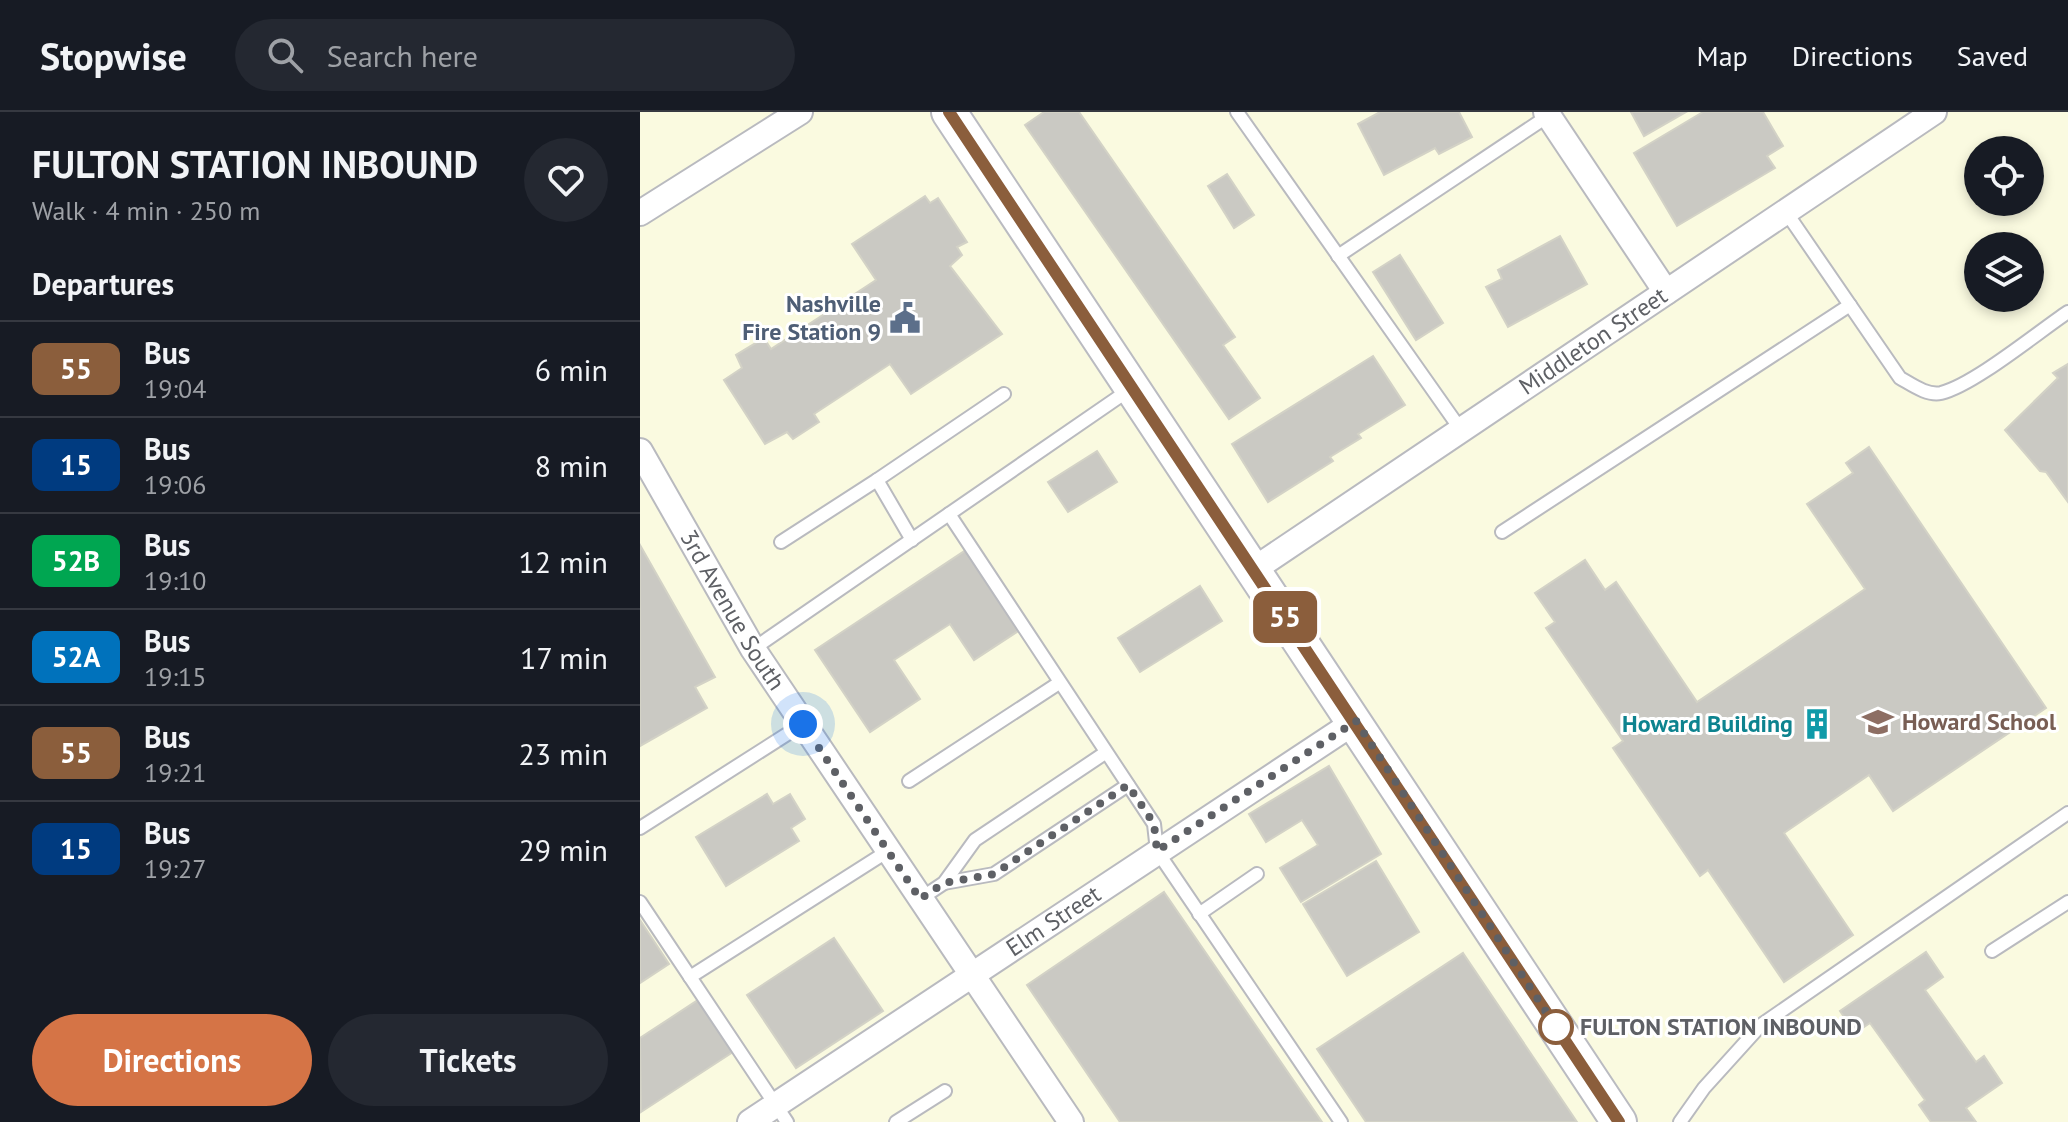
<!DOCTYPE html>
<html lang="en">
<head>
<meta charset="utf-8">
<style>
  :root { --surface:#171b24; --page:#242831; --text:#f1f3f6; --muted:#9ea1a6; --line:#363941; --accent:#d57446 }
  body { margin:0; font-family:"PT Sans",sans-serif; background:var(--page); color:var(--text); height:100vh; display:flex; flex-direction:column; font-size:30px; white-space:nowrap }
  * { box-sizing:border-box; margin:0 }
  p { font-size:26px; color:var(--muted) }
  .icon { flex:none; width:44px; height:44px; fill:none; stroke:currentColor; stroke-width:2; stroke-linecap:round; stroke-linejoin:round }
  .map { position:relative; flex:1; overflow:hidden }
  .side { display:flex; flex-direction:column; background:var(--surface); width:640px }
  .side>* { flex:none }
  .badge { padding:0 16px; border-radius:12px; font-size:28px; line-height:52px }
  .fabs { position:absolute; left:1324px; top:24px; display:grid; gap:16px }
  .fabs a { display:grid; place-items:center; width:80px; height:80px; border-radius:50%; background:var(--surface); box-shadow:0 4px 12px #0003; font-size:40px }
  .you { position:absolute; width:40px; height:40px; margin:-20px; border:6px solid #fff; border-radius:50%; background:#1a73e8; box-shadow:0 0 0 12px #1a73e833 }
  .map>.badge { position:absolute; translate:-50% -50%; box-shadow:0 0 0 4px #fff }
  h2 { padding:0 32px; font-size:30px; line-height:72px }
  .round { display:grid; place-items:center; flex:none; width:84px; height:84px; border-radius:42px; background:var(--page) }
  .summary { display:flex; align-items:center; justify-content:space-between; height:136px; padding:0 32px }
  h1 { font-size:38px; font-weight:800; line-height:60px }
  .action { display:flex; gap:16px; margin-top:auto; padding:16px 32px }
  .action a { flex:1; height:92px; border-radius:48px; background:var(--accent); color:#fff; font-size:32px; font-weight:800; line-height:92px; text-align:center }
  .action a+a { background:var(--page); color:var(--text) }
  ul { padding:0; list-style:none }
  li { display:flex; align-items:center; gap:24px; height:96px; padding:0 32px; border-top:2px solid var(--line) }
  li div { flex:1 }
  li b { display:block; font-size:30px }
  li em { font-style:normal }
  li .badge { min-width:88px; font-weight:700; text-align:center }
  header { display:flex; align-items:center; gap:48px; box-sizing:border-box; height:112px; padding:0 40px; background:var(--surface); border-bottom:2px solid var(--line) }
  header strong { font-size:38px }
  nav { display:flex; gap:44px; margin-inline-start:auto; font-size:28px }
  .search { width:560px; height:72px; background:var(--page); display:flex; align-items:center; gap:20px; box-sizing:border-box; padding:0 28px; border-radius:44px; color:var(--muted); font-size:30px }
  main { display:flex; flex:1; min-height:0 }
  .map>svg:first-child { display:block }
  .commercial { fill:#fafae0; fill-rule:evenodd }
  .building { fill:#cac9c3; stroke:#d3d2c6; stroke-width:2 }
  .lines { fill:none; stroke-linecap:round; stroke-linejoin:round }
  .lane-casing { stroke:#b9babf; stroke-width:16 }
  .street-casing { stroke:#b9babf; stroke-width:28 }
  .secondary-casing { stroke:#babbc1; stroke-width:38 }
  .lane { stroke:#fff; stroke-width:12 }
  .street { stroke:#fff; stroke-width:24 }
  .secondary { stroke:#fff; stroke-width:34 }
  .line-casing { stroke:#fff; stroke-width:18 }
  .line { stroke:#8b5e3c; stroke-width:12 }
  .walk { stroke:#5e6065; stroke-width:8; stroke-dasharray:0 14.4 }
  .stop-dot { fill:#fff; stroke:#8b5e3c; stroke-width:4 }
  .labels { text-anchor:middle; stroke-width:6; stroke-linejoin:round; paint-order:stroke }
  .service-label { font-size:24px; font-weight:bold; fill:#4e5e75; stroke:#fff; text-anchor:end }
  .street-label { font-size:24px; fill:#5e6065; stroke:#fff }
  .education-label { font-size:24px; font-weight:bold; fill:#785e54; stroke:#fff; text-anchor:start }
  .culture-label { font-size:24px; font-weight:bold; fill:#0d838f; stroke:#fff; text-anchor:end }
  .stop-label { font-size:24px; font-weight:bold; fill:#5e6065; stroke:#fff; text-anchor:start }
</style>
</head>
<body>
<header>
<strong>Stopwise</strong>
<div class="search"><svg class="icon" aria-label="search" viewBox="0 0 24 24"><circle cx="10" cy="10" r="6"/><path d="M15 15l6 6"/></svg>Search here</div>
<nav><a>Map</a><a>Directions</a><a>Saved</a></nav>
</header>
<main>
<section class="side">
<div class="summary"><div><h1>FULTON STATION INBOUND</h1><p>Walk · 4 min · 250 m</p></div><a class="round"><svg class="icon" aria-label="heart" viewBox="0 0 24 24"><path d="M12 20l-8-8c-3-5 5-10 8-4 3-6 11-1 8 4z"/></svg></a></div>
<h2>Departures</h2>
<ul>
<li><span class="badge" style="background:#8b5e3c;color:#fff">55</span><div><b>Bus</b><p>19:04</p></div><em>6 min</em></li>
<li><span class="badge" style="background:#003b80;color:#fff">15</span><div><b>Bus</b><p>19:06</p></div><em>8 min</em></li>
<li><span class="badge" style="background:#00a651;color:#fff">52B</span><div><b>Bus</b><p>19:10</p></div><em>12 min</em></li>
<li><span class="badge" style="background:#0072bc;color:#fff">52A</span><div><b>Bus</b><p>19:15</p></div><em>17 min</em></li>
<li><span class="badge" style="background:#8b5e3c;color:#fff">55</span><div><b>Bus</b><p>19:21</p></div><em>23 min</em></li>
<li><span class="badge" style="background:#003b80;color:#fff">15</span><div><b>Bus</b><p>19:27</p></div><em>29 min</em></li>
</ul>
<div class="action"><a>Directions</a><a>Tickets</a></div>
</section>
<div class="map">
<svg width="1428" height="1010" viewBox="0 0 1428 1010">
  <rect width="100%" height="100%" fill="#eeefe7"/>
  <path class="commercial" d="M 0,0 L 1428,0 L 1428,1010 L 0,1010 ZM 1338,38 L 1390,38 L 1390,90 L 1338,90 ZM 1338,134 L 1390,134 L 1390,186 L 1338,186 Z"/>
  <g class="building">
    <path d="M 404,0 L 439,0 L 595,225 L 583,233 L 620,286 L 589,307 L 385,13 Z"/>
    <path d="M 740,0 L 819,0 L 832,25 L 799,42 L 795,36 L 744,63 L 718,12 Z"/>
    <path d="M 991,0 L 1046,0 L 1004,24 Z"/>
    <path d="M 1063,0 L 1123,0 L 1143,34 L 1127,44 L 1135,56 L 1037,114 L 994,41 Z"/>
    <path d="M 587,62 L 614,103 L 594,116 L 568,74 Z"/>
    <path d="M 285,84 L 290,91 L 298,86 L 327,130 L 317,135 L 322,143 L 310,154 L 362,222 L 271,282 L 250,252 L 174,302 L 179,310 L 153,327 L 147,320 L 125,332 L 84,268 L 102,256 L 96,243 L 124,226 L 131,237 L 236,168 L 212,132 Z"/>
    <path d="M 920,124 L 947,172 L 868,215 L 846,175 L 862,167 L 858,158 Z"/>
    <path d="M 760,143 L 803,211 L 776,228 L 733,160 Z"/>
    <path d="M 733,244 L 765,293 L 718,322 L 721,326 L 690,345 L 693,349 L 628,390 L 592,332 Z"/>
    <path d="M 1428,252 L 1428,390 L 1406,360 L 1400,359 L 1365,318 L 1418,266 L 1413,261 Z"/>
    <path d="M 1229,335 L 1406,596 L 1253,699 L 1229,663 L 1144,721 L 1213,823 L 1144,870 L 1068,758 L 1060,764 L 973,636 L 983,629 L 906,516 L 915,510 L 895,481 L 945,448 L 965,478 L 976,470 L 1057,590 L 1225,477 L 1167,392 L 1213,361 L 1206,351 Z"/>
    <path d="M 457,339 L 477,370 L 428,400 L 408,370 Z"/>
    <path d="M 0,433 L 75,565 L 55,575 L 67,596 L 0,634 Z"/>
    <path d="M 326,438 L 380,518 L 334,548 L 310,512 L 254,548 L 280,587 L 230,620 L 175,538 Z"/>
    <path d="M 560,474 L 582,509 L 500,560 L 478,526 Z"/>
    <path d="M 689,654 L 741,742 L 661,790 L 640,756 L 678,733 L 662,708 L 626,730 L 609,702 Z"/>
    <path d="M 127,682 L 133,692 L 150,682 L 165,707 L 151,716 L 159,729 L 86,774 L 56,725 Z"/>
    <path d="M 736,749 L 779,820 L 707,864 L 663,792 Z"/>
    <path d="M 524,780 L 682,1010 L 480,1010 L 387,873 Z"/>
    <path d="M 0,808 L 29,852 L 0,871 Z"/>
    <path d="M 194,826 L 243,899 L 156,956 L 107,883 Z"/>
    <path d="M 1286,840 L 1303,865 L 1285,878 L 1336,950 L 1344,944 L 1362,971 L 1326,996 L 1336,1010 L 1291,1010 L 1279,993 L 1285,988 L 1230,911 L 1215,921 L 1200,899 Z"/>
    <path d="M 823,841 L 937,1010 L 726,1010 L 677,937 Z"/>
    <path d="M 58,888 L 93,940 L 1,1000 L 0,926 Z"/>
  </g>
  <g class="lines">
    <defs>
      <g id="lane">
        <path d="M 597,0 L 821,318"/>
        <path d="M 1146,100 L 1260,266 C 1271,272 1287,284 1301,281 C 1334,273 1398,220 1428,200"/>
        <path d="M 698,144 L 908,4"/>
        <path d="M 309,402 L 514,712 L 517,739 L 701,1010"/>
        <path d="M 862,420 L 1210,193"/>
        <path d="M 272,428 L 237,368 L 364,282"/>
        <path d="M 141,430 L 237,368"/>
        <path d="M 113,537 L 489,278"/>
        <path d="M 269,669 L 419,571"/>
        <path d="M 0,716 L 163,612"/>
        <path d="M 304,771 L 354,762 L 488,673"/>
        <path d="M 280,787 L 304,771 L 335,728 L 465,641"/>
        <path d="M 0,790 L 147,1010"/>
        <path d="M 559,802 L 617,762"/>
        <path d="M 1352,839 L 1428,790"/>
        <path d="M 50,865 L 248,739"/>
        <path d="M 256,1010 L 305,979"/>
        <path d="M 1040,1010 L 1064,976 L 1121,913 L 1428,701"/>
      </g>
      <g id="street">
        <path d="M 906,0 L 1026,180"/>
        <path d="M 0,101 L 160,0"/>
        <path id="s1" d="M 0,339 L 113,537 L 431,1010"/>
        <path id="s2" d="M 613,458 L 1294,0"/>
        <path id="s3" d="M 110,1010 L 716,609"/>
      </g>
      <path id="secondary" d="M 309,0 L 979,1010"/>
    </defs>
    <use href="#lane" class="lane-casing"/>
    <use href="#street" class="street-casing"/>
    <use href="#secondary" class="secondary-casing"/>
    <use href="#lane" class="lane"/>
    <use href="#street" class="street"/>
    <use href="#secondary" class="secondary"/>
  </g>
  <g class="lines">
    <defs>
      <path id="line" d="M 309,0 L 979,1010"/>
    </defs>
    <use href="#line" class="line-casing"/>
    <use href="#line" class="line"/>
    <path class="walk" d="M 163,612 L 280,787 L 304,771 L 354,762 L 488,673 L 514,712 L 517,739 L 716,609 L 916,915"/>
  </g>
  <defs>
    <symbol id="civic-bare" viewBox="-9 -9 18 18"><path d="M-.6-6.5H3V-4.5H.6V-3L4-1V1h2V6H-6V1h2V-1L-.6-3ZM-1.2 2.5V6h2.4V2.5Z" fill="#5c6f8a" stroke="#fff" stroke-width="2.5" paint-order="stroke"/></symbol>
    <symbol id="school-bare" viewBox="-9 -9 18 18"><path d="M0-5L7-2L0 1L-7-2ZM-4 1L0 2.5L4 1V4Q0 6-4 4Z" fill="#8d6e63" stroke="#fff" stroke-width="2.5" paint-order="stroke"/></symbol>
    <symbol id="building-bare" viewBox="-9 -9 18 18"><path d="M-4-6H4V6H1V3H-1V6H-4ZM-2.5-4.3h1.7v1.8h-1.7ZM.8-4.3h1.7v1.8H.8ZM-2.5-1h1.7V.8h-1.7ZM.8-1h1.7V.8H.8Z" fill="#0f9aa8" stroke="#fff" stroke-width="2.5" paint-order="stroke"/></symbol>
  </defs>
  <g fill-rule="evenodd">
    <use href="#civic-bare" x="243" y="184" width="44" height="44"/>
    <use href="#school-bare" x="1216" y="588" width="44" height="44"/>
    <use href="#building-bare" x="1155" y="590" width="44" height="44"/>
  </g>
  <circle class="stop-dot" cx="916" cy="915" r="16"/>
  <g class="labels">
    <g class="service-label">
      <text x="241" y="200">Nashville<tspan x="241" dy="28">Fire Station 9</tspan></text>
    </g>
    <g class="street-label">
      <text dy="8" stroke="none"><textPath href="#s2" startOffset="410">Middleton Street</textPath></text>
      <text dy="8" stroke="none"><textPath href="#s1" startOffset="184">3rd Avenue South</textPath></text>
      <text dy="8" stroke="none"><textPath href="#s3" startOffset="364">Elm Street</textPath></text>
    </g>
    <g class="education-label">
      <text x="1262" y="618">Howard School</text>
    </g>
    <g class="culture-label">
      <text x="1153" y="620">Howard Building</text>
    </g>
    <g class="stop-label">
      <text x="940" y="923">FULTON STATION INBOUND</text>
    </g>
  </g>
</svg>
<div class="fabs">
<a><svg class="icon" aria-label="locate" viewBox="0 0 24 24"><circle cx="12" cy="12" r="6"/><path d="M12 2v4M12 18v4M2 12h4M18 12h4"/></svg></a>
<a><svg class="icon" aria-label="layers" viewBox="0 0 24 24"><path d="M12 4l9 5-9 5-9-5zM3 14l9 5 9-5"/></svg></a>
</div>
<div class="you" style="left:163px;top:612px"></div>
<b class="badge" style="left:645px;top:505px;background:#8b5e3c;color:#fff">55</b>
</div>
</main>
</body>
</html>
